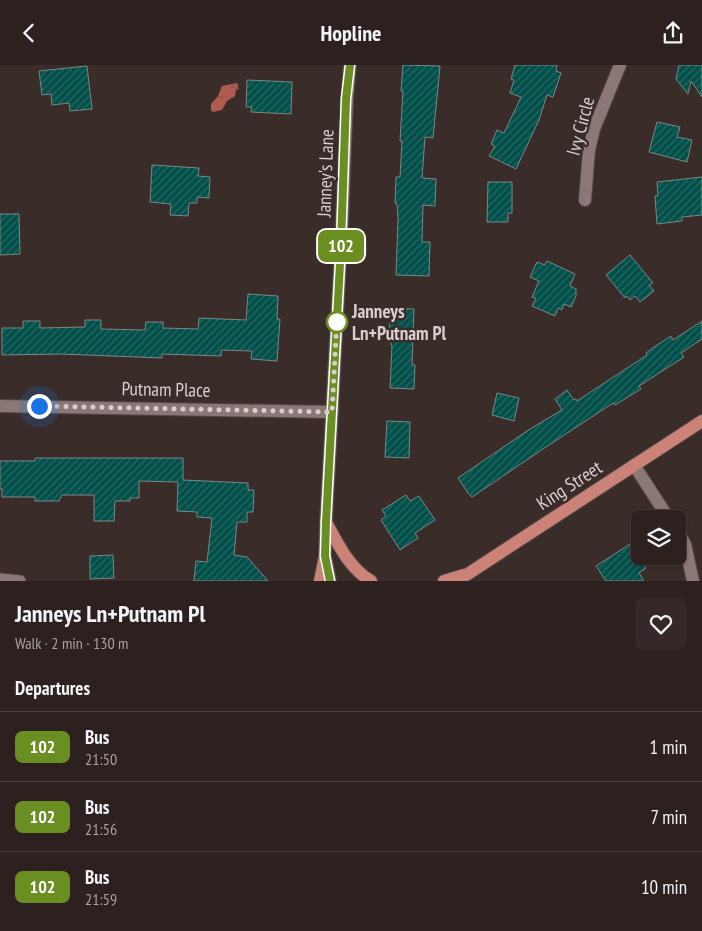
<!DOCTYPE html>
<html lang="en">
<head>
<meta charset="utf-8">
<style>
  :root { --surface:#2c211f; --page:#342928; --text:#f1f3f6; --muted:#a6a3a4; --line:#483e3d }
  body { margin:0; font-family:"PT Sans Narrow",sans-serif; background:var(--page); color:var(--text); height:100vh; display:flex; flex-direction:column; font-size:19px; white-space:nowrap }
  * { box-sizing:border-box; margin:0 }
  p { font-size:16px; color:var(--muted) }
  .icon { flex:none; width:28px; height:28px; fill:none; stroke:currentColor; stroke-width:2; stroke-linecap:round; stroke-linejoin:round }
  .map { position:relative; height:516px; overflow:hidden }
  .drawer { display:flex; flex-direction:column; background:var(--surface); flex:1 }
  .drawer>* { flex:none }
  .badge { padding:0 10px; border-radius:8px; font-size:18px; line-height:32px }
  .tools { position:absolute; left:631px; top:445px; display:grid; gap:10px }
  .tools a { display:grid; place-items:center; width:55px; height:55px; border-radius:8px; background:var(--surface); box-shadow:0 1px 4px #0004,0 0 0 1px var(--line); font-size:25px }
  .you { position:absolute; width:25px; height:25px; margin:-12px; border:4px solid #fff; border-radius:50%; background:#1a73e8; box-shadow:0 0 0 8px #1a73e833 }
  .map>.badge { position:absolute; translate:-50% -50%; box-shadow:0 0 0 2px #fff }
  h2 { padding:0 15px; font-size:19px; line-height:45px }
  .round { display:grid; place-items:center; flex:none; width:52px; height:52px; border-radius:8px; background:var(--page) }
  .overview { display:flex; align-items:center; justify-content:space-between; height:85px; padding:0 15px }
  h1 { font-size:24px; font-weight:600; line-height:38px }
  ul { padding:0; list-style:none }
  li { display:flex; align-items:center; gap:15px; height:70px; padding:0 15px; border-top:1px solid var(--line) }
  li div { flex:1 }
  li b { display:block; font-size:19px }
  li em { font-style:normal }
  li .badge { min-width:55px; font-weight:700; text-align:center }
  header { display:flex; justify-content:space-between; align-items:center; height:65px; padding:0 15px; background:var(--surface); font-size:22px; font-weight:600 }
  .map>svg:first-child { display:block }
  .water { fill:url(#water-ripples) }
  .building { fill:url(#building-hatch); stroke:#778987 }
  .lines { fill:none; stroke-linecap:round; stroke-linejoin:round }
  .service-casing { stroke:#544846; stroke-width:13 }
  .minor-casing { stroke:#544846; stroke-width:14 }
  .secondary-casing { stroke:#544846; stroke-width:14 }
  .primary-casing { stroke:#544846; stroke-width:14 }
  .service { stroke:#897875; stroke-width:11 }
  .minor { stroke:#897875; stroke-width:12 }
  .secondary { stroke:#897875; stroke-width:12 }
  .primary { stroke:#ca8376; stroke-width:12 }
  .line-casing { stroke:#fff; stroke-width:11 }
  .line { stroke:#6b8e23; stroke-width:8 }
  .walk { stroke:#d8cfcd; stroke-width:5; stroke-dasharray:0 9 }
  .stop-dot { fill:#fff; stroke:#6b8e23; stroke-width:2.5 }
  .labels { text-anchor:middle; stroke-width:5; stroke-linejoin:round; paint-order:stroke }
  .street-label { font-size:19px; fill:#d8cfcd; stroke:#3a2c29 }
  .stop-label { font-size:19px; font-weight:bold; fill:#d8cfcd; stroke:#3a2c29; text-anchor:start }
</style>
</head>
<body>
<header><svg class="icon" aria-label="back" viewBox="0 0 24 24"><path d="M15 5l-7 7 7 7"/></svg>Hopline<svg class="icon" aria-label="share" viewBox="0 0 24 24"><path d="M12 15V3M7 8l5-5 5 5M5 13v7h14v-7"/></svg></header>
<div class="map">
<svg width="702" height="516" viewBox="0 0 702 516">
  <defs>
    <pattern id="water-ripples" width="26" height="14" patternUnits="userSpaceOnUse" patternTransform="scale(1.25)"><rect width="26" height="14" fill="#ae5c4d"/><path d="M2 4q2-2 4 0t4 0M15 11q2-2 4 0t4 0" fill="none" stroke="#825047"/></pattern>
    <pattern id="building-hatch" width="6" height="6" patternUnits="userSpaceOnUse" patternTransform="scale(1.25)"><rect width="6" height="6" fill="#03504b"/><path d="M-1 1l2-2M0 6l6-6M5 7l2-2" fill="none" stroke="#276864"/></pattern>
  </defs>
  <rect width="100%" height="100%" fill="#3a2c29"/>
  <path class="water" d="M 237,18 L 239,24 L 236,25 L 235,31 L 227,36 L 222,45 L 213,47 L 211,45 L 211,39 L 218,31 L 222,21 Z"/>
  <g class="building">
    <path d="M 403,0 L 440,1 L 433,73 L 425,72 L 422,113 L 436,114 L 435,141 L 423,140 L 422,177 L 430,177 L 429,211 L 396,210 L 398,153 L 397,139 L 395,138 L 396,112 L 400,112 L 402,76 L 400,76 L 403,26 L 401,26 Z"/>
    <path d="M 515,0 L 557,0 L 556,6 L 561,8 L 553,32 L 547,30 L 539,55 L 516,104 L 489,91 L 495,81 L 491,79 L 497,65 L 504,68 L 521,32 L 510,28 L 514,15 L 511,14 Z"/>
    <path d="M 679,0 L 702,0 L 702,32 L 691,16 L 688,29 L 676,14 Z"/>
    <path d="M 87,1 L 92,44 L 70,46 L 69,38 L 52,40 L 51,29 L 42,30 L 39,6 Z"/>
    <path d="M 247,15 L 292,17 L 291,49 L 251,47 L 252,42 L 246,42 Z"/>
    <path d="M 657,57 L 680,62 L 677,72 L 692,75 L 687,97 L 649,87 Z"/>
    <path d="M 152,100 L 199,103 L 198,111 L 210,112 L 209,133 L 197,132 L 197,138 L 189,138 L 188,151 L 170,150 L 171,139 L 150,137 Z"/>
    <path d="M 702,112 L 702,150 L 682,152 L 682,156 L 657,159 L 655,131 L 658,131 L 657,117 Z"/>
    <path d="M 488,117 L 512,117 L 512,148 L 508,148 L 508,157 L 487,157 Z"/>
    <path d="M 0,149 L 19,149 L 20,189 L 0,190 Z"/>
    <path d="M 630,190 L 653,218 L 649,220 L 654,226 L 640,237 L 635,231 L 630,235 L 627,231 L 625,233 L 606,210 Z"/>
    <path d="M 547,196 L 575,209 L 570,221 L 576,224 L 576,231 L 571,242 L 564,239 L 562,245 L 558,243 L 555,251 L 532,241 L 536,233 L 532,232 L 539,216 L 530,212 L 537,197 L 545,200 Z"/>
    <path d="M 248,229 L 278,231 L 277,254 L 280,254 L 277,296 L 251,294 L 252,286 L 221,285 L 221,291 L 162,289 L 162,293 L 61,289 L 2,290 L 2,263 L 23,263 L 23,256 L 40,256 L 40,263 L 85,262 L 85,255 L 101,255 L 101,264 L 145,265 L 146,257 L 163,257 L 163,263 L 198,264 L 199,253 L 246,255 Z"/>
    <path d="M 390,243 L 414,244 L 412,300 L 415,300 L 414,324 L 390,323 L 392,280 L 391,280 L 391,270 L 389,270 Z"/>
    <path d="M 702,256 L 702,274 L 681,288 L 684,292 L 639,321 L 641,324 L 615,340 L 613,338 L 543,384 L 472,432 L 468,428 L 458,413 L 530,364 L 562,345 L 555,334 L 567,325 L 574,335 L 576,334 L 577,336 L 647,290 L 646,288 L 654,282 L 671,271 L 673,275 Z"/>
    <path d="M 497,328 L 519,333 L 514,356 L 492,350 Z"/>
    <path d="M 387,356 L 410,357 L 409,393 L 385,392 Z"/>
    <path d="M 35,393 L 183,393 L 183,415 L 248,418 L 248,425 L 254,425 L 253,447 L 247,447 L 247,457 L 237,457 L 234,490 L 247,492 L 268,516 L 194,516 L 196,496 L 207,497 L 212,453 L 197,452 L 197,447 L 177,446 L 178,417 L 139,416 L 139,433 L 130,433 L 130,436 L 115,436 L 114,456 L 94,456 L 94,430 L 62,430 L 59,436 L 35,436 L 35,432 L 2,432 L 2,424 L 0,424 L 0,396 L 35,396 Z"/>
    <path d="M 406,430 L 410,436 L 419,431 L 435,455 L 415,468 L 418,473 L 400,485 L 381,455 L 386,451 L 382,445 Z"/>
    <path d="M 630,479 L 646,503 L 639,508 L 644,516 L 606,516 L 596,501 Z"/>
    <path d="M 113,490 L 114,513 L 90,514 L 90,491 Z"/>
  </g>
  <g class="lines">
    <defs>
      <path id="service" d="M 0,514 L 20,516"/>
      <g id="minor">
        <path d="M 585,135 L 589,85 L 594,64 L 620,0"/>
        <path d="M 0,341 L 332,347"/>
        <path d="M 634,400 L 669,454"/>
        <path d="M 678,467 L 685,479 L 693,516"/>
      </g>
      <path id="secondary" d="M 330,516 L 325,491 L 326,457 L 341,180 L 347,34 L 350,0"/>
      <g id="primary">
        <path d="M 326,457 C 338,479 349,503 371,516"/>
        <path d="M 320,516 L 325,491"/>
        <path d="M 444,516 L 464,510"/>
        <path d="M 457,516 L 702,356"/>
      </g>
    </defs>
    <use href="#service" class="service-casing"/>
    <use href="#minor" class="minor-casing"/>
    <use href="#secondary" class="secondary-casing"/>
    <use href="#primary" class="primary-casing"/>
    <use href="#service" class="service"/>
    <use href="#minor" class="minor"/>
    <use href="#secondary" class="secondary"/>
    <use href="#primary" class="primary"/>
  </g>
  <g class="lines">
    <defs>
      <path id="line" d="M 330,516 L 325,491 L 326,457 L 341,180 L 346,34 L 350,0"/>
    </defs>
    <use href="#line" class="line-casing"/>
    <use href="#line" class="line"/>
    <path class="walk" d="M 39,341 L 332,347 L 337,254 L 337,257"/>
  </g>
  <circle class="stop-dot" cx="337" cy="257" r="10"/>
  <g class="labels">
    <g class="street-label">
      <text transform="translate(580 61) rotate(-75)" y="7">Ivy Circle</text>
      <text transform="translate(325 108) rotate(-88)" y="7">Janney's Lane</text>
      <text transform="translate(166 324) rotate(1)" y="7">Putnam Place</text>
      <text transform="translate(569 420) rotate(-33)" y="7">King Street</text>
    </g>
    <g class="stop-label">
      <text x="352" y="253">Janneys<tspan x="352" dy="22">Ln+Putnam Pl</tspan></text>
    </g>
  </g>
</svg>
<div class="tools">
<a><svg class="icon" aria-label="layers" viewBox="0 0 24 24"><path d="M12 4l9 5-9 5-9-5zM3 14l9 5 9-5"/></svg></a>
</div>
<div class="you" style="left:39px;top:341px"></div>
<b class="badge" style="left:341px;top:181px;background:#6b8e23;color:#fff">102</b>
</div>
<section class="drawer">
<div class="overview"><div><h1>Janneys Ln+Putnam Pl</h1><p>Walk · 2 min · 130 m</p></div><a class="round"><svg class="icon" aria-label="heart" viewBox="0 0 24 24"><path d="M12 20l-8-8c-3-5 5-10 8-4 3-6 11-1 8 4z"/></svg></a></div>
<h2>Departures</h2>
<ul>
<li><span class="badge" style="background:#6b8e23;color:#fff">102</span><div><b>Bus</b><p>21:50</p></div><em>1 min</em></li>
<li><span class="badge" style="background:#6b8e23;color:#fff">102</span><div><b>Bus</b><p>21:56</p></div><em>7 min</em></li>
<li><span class="badge" style="background:#6b8e23;color:#fff">102</span><div><b>Bus</b><p>21:59</p></div><em>10 min</em></li>
</ul>
</section>
</body>
</html>
